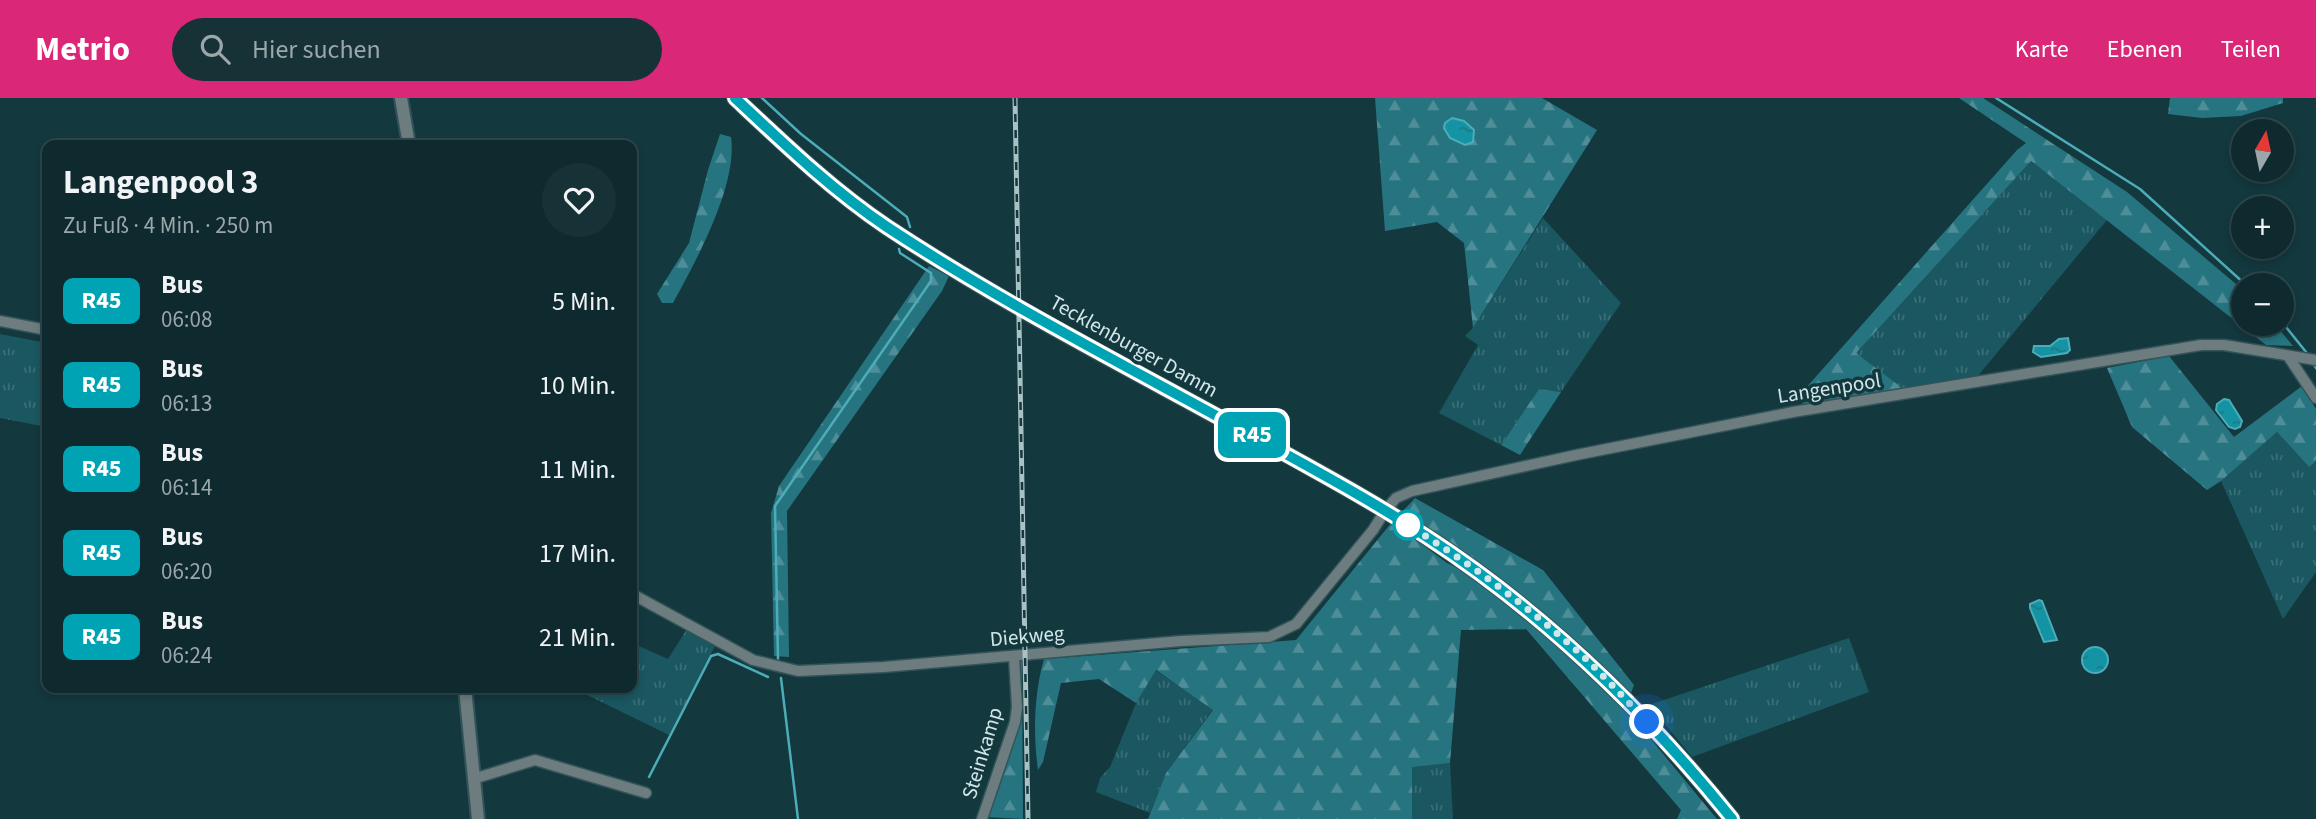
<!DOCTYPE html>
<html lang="de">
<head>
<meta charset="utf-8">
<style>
  :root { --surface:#0e2a2e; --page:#173236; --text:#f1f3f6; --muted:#9ba7aa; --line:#2e464a; --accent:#db2777 }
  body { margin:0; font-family:"Source Sans 3",sans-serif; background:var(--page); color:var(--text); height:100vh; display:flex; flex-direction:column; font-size:26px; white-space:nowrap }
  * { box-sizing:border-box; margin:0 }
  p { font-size:23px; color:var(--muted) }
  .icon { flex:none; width:38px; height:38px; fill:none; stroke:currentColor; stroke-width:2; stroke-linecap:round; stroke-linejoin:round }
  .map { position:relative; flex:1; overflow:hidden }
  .panel { position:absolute; left:42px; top:42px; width:595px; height:553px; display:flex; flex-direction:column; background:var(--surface); border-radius:14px; box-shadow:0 4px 10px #0003,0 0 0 2px var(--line) }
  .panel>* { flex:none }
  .badge { padding:0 14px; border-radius:10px; font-size:24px; line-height:46px }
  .needle { width:46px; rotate:9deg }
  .controls { position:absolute; left:2231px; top:21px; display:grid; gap:14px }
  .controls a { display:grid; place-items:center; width:63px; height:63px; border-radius:50%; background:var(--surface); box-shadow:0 4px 10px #0003,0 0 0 2px var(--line); font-size:35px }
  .you { position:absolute; width:35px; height:35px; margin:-18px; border:5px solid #fff; border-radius:50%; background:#1a73e8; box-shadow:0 0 0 10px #1a73e833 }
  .map>.badge { position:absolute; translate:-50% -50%; box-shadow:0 0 0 4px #fff }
  .round { display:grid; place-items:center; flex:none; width:74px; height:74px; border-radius:37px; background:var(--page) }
  .overview { display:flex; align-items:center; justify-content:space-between; height:119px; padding:0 21px }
  h1 { font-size:33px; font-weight:700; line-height:52px }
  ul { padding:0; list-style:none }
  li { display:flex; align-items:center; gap:21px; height:84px; padding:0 21px }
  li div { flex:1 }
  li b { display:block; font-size:26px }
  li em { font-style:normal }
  li .badge { min-width:77px; font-weight:700; text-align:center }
  header { display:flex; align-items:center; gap:42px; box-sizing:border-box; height:98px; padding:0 35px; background:var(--accent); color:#fff }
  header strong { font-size:33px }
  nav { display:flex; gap:38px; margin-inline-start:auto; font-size:24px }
  .search { width:490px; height:63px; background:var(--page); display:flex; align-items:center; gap:18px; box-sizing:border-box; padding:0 24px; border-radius:38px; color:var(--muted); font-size:26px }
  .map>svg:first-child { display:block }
  .grass { fill:url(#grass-tufts) }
  .forest { fill:url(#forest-firs) }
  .water { fill:url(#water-ripples); stroke:#4cacb8; stroke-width:2 }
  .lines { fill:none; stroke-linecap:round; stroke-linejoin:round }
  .stream { stroke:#4cacb8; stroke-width:2.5 }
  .minor-casing { stroke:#325459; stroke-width:13 }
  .tertiary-casing { stroke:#325459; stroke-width:16 }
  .secondary-casing { stroke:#325459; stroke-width:18 }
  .minor { stroke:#6c7c7f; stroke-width:10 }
  .tertiary { stroke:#6c7c7f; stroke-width:12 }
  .secondary { stroke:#8ca5a9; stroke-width:14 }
  .rail-casing { stroke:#a9c1c4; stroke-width:5 }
  .rail { stroke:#13383e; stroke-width:2.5; stroke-dasharray:8; stroke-linecap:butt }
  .line-casing { stroke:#fff; stroke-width:16 }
  .line { stroke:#00a3b4; stroke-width:10 }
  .walk { stroke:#d2e6e9; stroke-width:7; stroke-dasharray:0 12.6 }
  .stop-dot { fill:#fff; stroke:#00a3b4; stroke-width:3.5 }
  .labels { text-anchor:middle; stroke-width:7; stroke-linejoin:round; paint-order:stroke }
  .street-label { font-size:21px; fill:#d2e6e9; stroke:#13383e }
</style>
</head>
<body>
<header>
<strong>Metrio</strong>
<div class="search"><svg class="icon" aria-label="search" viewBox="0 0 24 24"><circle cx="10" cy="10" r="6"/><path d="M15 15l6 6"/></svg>Hier suchen</div>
<nav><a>Karte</a><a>Ebenen</a><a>Teilen</a></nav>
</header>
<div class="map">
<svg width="2316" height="721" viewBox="0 0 2316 721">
  <defs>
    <pattern id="grass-tufts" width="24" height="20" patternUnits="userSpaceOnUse" patternTransform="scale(1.75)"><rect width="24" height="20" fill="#1a5760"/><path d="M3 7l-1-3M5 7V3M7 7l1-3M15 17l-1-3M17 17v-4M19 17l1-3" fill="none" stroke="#3a6f77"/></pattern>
    <pattern id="forest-firs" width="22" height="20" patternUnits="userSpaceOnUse" patternTransform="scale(1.75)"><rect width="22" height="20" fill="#267480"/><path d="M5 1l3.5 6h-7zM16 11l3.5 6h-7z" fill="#4f8e98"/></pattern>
    <pattern id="water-ripples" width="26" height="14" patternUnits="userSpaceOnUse" patternTransform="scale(1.75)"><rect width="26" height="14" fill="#1393a3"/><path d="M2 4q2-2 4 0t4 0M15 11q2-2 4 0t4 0" fill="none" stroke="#227882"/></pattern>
  </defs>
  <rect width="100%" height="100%" fill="#13383e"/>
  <g class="grass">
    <path d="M 2031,63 L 2107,122 L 1977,279 L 1905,292 L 1855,255 Z"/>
    <path d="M 1543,120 L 1621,205 L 1561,294 L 1539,291 L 1501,347 L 1439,315 L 1478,247 L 1465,238 L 1473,230 Z"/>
    <path d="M 0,236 L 47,245 L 47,329 L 0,320 Z"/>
    <path d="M 2277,334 L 2308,368 L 2316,363 L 2316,474 L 2283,521 L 2221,383 Z"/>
    <path d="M 687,531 L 715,548 L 669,637 L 579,593 L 580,590 L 632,590 L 632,545 L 668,561 Z"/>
    <path d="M 1849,540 L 1869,594 L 1692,659 L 1649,607 Z"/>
    <path d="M 1155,572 L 1213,611 L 1166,675 L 1150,715 L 1096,694 L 1100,680 L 1110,669 L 1136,605 Z"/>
    <path d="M 1450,665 L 1453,721 L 1412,721 L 1412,668 Z"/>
  </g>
  <g class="forest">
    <path d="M 1375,0 L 1542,0 L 1597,32 L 1473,230 L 1464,145 L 1437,124 L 1385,133 Z"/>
    <path d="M 1959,0 L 1983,0 L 2127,94 L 2243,192 L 2244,226 L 2275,226 L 2293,248 L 2266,247 L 2031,63 L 1856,255 L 1905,292 L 1804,307 L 1797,300 L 2017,52 L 2026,45 Z"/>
    <path d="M 2170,0 L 2283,0 L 2283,5 L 2241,18 L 2202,20 L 2168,16 Z"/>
    <path d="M 720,36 L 731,39 C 738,87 696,163 673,205 L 662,205 L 657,196 L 689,145 L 708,72 Z"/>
    <path d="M 929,168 L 949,178 L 942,193 L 787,413 L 789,559 L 774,558 L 771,415 L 779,388 Z"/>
    <path d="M 2169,258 L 2234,339 L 2302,288 L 2316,311 L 2316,363 L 2309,369 L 2277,334 L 2221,383 L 2207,392 L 2132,329 L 2107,270 Z"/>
    <path d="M 1539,291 L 1561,294 L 1520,357 L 1501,347 Z"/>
    <path d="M 1415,400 L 1543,472 L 1634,587 L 1631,595 C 1576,542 1523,496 1460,453 C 1441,440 1422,426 1401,415 Z"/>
    <path d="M 1392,424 L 1447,465 L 1475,478 L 1565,551 L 1625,610 L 1717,721 L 1677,721 L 1681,712 L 1526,531 L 1461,532 L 1450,665 L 1412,669 L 1412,721 L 1148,721 L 1166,675 L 1213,612 L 1156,572 L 1136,605 L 1099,581 L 1061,585 L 1043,664 L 1038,672 C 1033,637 1034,595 1044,561 L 1296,542 Z"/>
    <path d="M 1019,563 L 1022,563 L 1023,721 L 986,719 L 1019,628 L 1022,610 Z"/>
  </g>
  <g class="water">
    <path d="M 1452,20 L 1464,23 L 1474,32 L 1473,44 L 1465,47 L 1450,40 L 1444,30 L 1445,25 Z"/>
    <path d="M 2068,240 L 2070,252 L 2067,255 L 2041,259 L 2033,254 L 2034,248 L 2050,248 L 2059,241 Z"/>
    <path d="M 2224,301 L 2229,302 L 2242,323 L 2240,329 L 2235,331 L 2229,329 L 2216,312 L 2217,306 Z"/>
    <path d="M 2039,502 L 2042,503 L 2057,542 L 2044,544 L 2030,510 L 2030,506 Z"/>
    <circle cx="2095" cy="562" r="13"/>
  </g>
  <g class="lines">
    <g class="stream">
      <path d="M 762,0 L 801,36 L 907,119 L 910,129"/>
      <path d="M 1996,0 L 2140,91 L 2246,187"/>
      <path d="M 2282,224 L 2306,254"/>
      <path d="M 2314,267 L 2316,270"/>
      <path d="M 778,561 L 775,408 L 931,183 L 931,175 L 900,155 L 899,151"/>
      <path d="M 781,580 L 798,721"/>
      <path d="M 649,679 L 711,558 L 718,556 L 768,579"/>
    </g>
    <defs>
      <g id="minor">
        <path d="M 0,223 L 47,232"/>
        <path d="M 2288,258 L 2316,300"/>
        <path d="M 632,496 L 753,562 L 798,573 L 884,569 L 1181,543 L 1269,539 L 1296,526 L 1373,432 L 1385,413 L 1396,400 L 1412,393 L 1576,357 L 1793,314 L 2201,247 L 2224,247 L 2316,262"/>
        <path d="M 473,681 L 535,662 L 646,695"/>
        <path d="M 982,721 L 1015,624 L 1017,609 L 1014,559"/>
      </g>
      <g id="tertiary">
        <path d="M 401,0 L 409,47"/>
        <path d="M 465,590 L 478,721"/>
      </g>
      <path id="secondary" d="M 735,0 C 784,46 832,92 887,129 C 1017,215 1157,284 1293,360 C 1338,385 1384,410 1427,439 C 1544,515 1645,613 1732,721"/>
    </defs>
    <use href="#minor" class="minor-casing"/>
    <use href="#tertiary" class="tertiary-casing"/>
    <use href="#secondary" class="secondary-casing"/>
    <use href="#minor" class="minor"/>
    <use href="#tertiary" class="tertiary"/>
    <use href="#secondary" class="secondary"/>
    <defs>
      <path id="rail" d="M 1015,0 L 1028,721"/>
    </defs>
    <use href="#rail" class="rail-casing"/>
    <use href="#rail" class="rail"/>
  </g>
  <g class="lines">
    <defs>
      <path id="line" d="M 735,0 C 784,46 832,92 887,129 C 1013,212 1150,280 1282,354 C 1331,381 1380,408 1427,439 C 1544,515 1645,613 1732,721"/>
    </defs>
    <use href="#line" class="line-casing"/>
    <use href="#line" class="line"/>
    <path class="walk" d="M 1408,427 L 1406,426 C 1469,464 1528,509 1583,558 C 1605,579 1626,602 1647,624"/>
  </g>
  <circle class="stop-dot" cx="1408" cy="427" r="14"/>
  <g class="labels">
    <g class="street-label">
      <text transform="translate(1134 248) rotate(29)" y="7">Tecklenburger Damm</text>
      <text transform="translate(1829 290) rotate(-9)" y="7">Langenpool</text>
      <text transform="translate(1027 538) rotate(-5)" y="7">Diekweg</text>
      <text transform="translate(982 655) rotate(-73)" y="7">Steinkamp</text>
    </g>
  </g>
</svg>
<div class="controls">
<a><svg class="needle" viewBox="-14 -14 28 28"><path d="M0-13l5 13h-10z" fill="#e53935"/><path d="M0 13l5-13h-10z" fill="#9ba7aa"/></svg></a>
<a>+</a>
<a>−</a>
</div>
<div class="you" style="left:1647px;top:624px"></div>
<b class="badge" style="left:1252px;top:337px;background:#00a3b4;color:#fff">R45</b>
<section class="panel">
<div class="overview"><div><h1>Langenpool 3</h1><p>Zu Fuß · 4 Min. · 250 m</p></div><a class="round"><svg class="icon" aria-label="heart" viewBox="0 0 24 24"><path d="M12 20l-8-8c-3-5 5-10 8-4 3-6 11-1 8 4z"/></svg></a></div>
<ul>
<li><span class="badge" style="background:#00a3b4;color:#fff">R45</span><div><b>Bus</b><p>06:08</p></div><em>5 Min.</em></li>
<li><span class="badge" style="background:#00a3b4;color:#fff">R45</span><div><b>Bus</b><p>06:13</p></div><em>10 Min.</em></li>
<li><span class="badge" style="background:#00a3b4;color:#fff">R45</span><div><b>Bus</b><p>06:14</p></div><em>11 Min.</em></li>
<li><span class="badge" style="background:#00a3b4;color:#fff">R45</span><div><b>Bus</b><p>06:20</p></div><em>17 Min.</em></li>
<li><span class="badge" style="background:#00a3b4;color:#fff">R45</span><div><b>Bus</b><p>06:24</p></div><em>21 Min.</em></li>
</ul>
</section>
</div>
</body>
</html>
